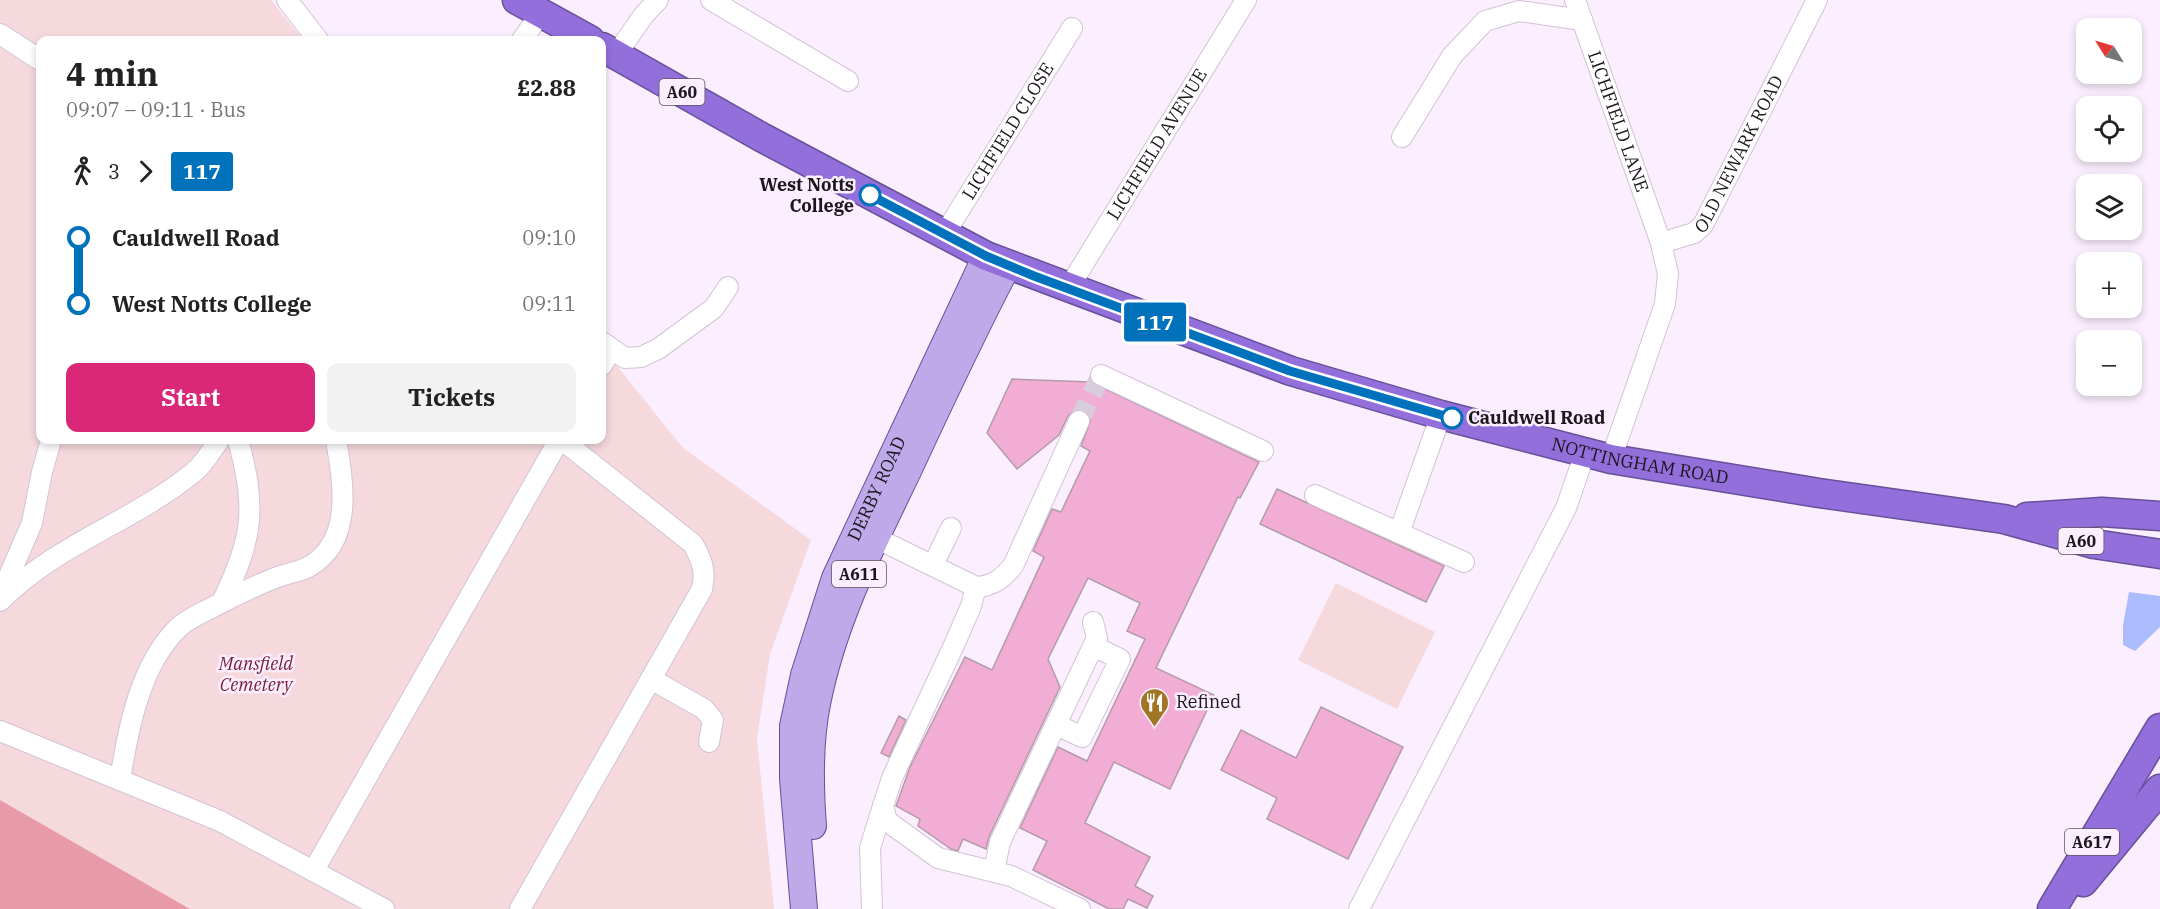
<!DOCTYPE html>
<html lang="en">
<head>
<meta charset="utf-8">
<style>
  :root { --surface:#fff; --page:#f2f2f2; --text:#222; --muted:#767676; --accent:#db2777 }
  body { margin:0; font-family:"IBM Plex Serif",serif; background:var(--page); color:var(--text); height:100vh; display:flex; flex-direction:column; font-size:22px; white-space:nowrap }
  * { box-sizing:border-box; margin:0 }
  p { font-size:20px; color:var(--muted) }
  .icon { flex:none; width:33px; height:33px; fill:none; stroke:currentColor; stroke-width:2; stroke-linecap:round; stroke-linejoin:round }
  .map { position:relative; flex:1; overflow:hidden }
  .side { position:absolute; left:36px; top:36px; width:570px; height:408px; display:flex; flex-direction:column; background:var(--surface); border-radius:12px; box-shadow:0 3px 9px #0003 }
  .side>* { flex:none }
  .badge { padding:0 12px; border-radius:4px; font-size:21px; line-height:39px }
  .needle { width:39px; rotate:307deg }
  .buttons { position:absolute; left:2076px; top:18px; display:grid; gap:12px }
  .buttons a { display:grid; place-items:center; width:66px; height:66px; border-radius:12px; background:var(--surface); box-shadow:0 3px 9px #0003; font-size:30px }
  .map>.badge { position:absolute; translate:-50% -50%; box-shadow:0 0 0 3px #fff }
  .legs { display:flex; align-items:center; gap:9px; height:66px; padding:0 30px; font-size:20px }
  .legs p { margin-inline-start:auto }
  .head { display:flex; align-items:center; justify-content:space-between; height:102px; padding:0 30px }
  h1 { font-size:33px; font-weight:700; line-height:45px }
  .cta { display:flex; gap:12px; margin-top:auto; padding:12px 30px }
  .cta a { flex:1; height:69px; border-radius:12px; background:var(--accent); color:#fff; font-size:24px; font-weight:700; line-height:69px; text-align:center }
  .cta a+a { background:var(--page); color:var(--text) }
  ul { padding:0 30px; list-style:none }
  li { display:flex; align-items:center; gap:21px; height:66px; font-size:22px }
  li i { display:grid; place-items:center; width:9px; height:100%; margin:0 8px; background:currentColor }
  li i::after { content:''; width:15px; height:15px; margin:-8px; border:4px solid; border-radius:50%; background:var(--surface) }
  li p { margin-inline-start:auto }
  li:first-child i { background:linear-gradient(#0000 50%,currentColor 0) }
  li:last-child i { background:linear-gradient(currentColor 50%,#0000 0) }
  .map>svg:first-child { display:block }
  .green { fill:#f6d9dd }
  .forest { fill:#e79ba8 }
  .water { fill:#acbdfd }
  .building { fill:#f1add3; stroke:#b39ca8; stroke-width:1.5 }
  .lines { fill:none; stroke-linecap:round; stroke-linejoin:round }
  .minor-tunnel { stroke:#d9cddc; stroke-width:20; stroke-dasharray:20 10; stroke-linecap:butt }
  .minor-casing { stroke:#d3c3d6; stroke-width:22 }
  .major-casing { stroke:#685098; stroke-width:28 }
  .highway-casing { stroke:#685098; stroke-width:31 }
  .minor { stroke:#fff; stroke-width:20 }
  .major { stroke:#bea9e9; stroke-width:26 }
  .highway { stroke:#926fdb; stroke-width:28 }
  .line-1-casing { stroke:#fff; stroke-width:14 }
  .line-1 { stroke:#0072bc; stroke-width:9 }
  .stop-1-dot { fill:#fff; stroke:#0072bc; stroke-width:3 }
  .labels { text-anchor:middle; stroke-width:5; stroke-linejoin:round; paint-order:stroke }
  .shield { fill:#fbeefe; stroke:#5e5660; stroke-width:1.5 }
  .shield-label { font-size:16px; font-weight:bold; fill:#1b151c }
  .street-label { font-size:18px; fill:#1b151c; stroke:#fbeefe }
  .stop-label { font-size:18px; font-weight:bold; fill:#1b151c; stroke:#fbeefe; text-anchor:end }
  .park-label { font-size:18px; font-style:italic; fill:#781f38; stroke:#fbeefe }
  .poi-label { font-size:18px; fill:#1b151c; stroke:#fbeefe; text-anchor:start }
</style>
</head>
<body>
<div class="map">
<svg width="2160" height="909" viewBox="0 0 2160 909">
  <rect width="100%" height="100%" fill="#fbeefe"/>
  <g class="green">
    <path d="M 0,0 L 271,0 L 303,40 L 40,40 L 40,440 L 602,440 L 602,354 L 618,367 L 683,448 L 811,540 L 770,654 L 757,739 L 774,909 L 190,909 L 0,800 Z"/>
    <path d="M 1336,583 L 1435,632 L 1397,709 L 1298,660 Z"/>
  </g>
  <path class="forest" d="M 0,800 L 190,909 L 0,909 Z"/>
  <path class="water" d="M 2129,592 L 2160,596 L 2160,627 L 2135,651 L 2123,645 L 2123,625 Z"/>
  <g class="building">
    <path d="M 1012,379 L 1091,382 L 1259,462 L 1240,498 L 1238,497 L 1156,668 L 1214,695 L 1170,789 L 1114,762 L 1085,823 L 1150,857 L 1135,886 L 1153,896 L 1147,908 L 1128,899 L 1123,909 L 1109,909 L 1033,870 L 1047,841 L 1020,828 L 1058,747 L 1087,761 L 1145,639 L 1127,631 L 1140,603 L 1088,578 L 1048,659 L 1060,687 L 989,837 L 986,849 L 963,839 L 958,851 L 951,849 L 918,826 L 920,819 L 896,806 L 910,767 L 965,657 L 992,670 L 1044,557 L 1033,551 L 1052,509 L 1061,512 L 1090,451 L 1081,446 L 1091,419 L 1084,410 L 1077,409 L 1068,416 L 1059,435 L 1017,469 L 987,433 Z"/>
    <path d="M 1277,489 L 1444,566 L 1426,602 L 1260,524 Z"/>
    <path d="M 1321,707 L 1403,747 L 1348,859 L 1267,819 L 1277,798 L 1221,770 L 1241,730 L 1296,758 Z"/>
    <path d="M 899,716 L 906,720 L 889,757 L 881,753 Z"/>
  </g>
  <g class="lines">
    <path class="minor-tunnel" d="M 1079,421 L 1101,375"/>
    <defs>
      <g id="minor">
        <path d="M 287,0 L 318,40"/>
        <path d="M 711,0 L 848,81"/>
        <path id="s1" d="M 1575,0 L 1661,243 L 1668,274 L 1665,304 L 1611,459"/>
        <path d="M 0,34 L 40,60"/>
        <path d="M 522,40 L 541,13"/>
        <path d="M 616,55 L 643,16 L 658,0"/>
        <path d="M 1402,137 L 1452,56 L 1485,21 L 1519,11 L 1582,20"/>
        <path id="s2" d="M 944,235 L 1072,28"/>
        <path id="s3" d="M 1661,243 L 1694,233 L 1703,225 L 1817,0"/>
        <path id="s4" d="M 1068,289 L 1246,0"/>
        <path d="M 602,342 L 625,358 L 641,357 L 658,349 L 714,308 L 728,287"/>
        <path d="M 602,365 L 611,349"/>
        <path d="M 1101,375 L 1263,451"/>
        <path d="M 1315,495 L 1464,562"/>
        <path d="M 1399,533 L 1441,415"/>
        <path d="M 876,538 L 976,587 C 993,586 1002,579 1013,566 L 1079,421"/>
        <path d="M 933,565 L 951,528"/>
        <path d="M 976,587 L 971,606 L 954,645 L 892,778 L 883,806 L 887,821 L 938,858 L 1011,876 L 1080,909"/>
        <path d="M 2,592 L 32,523 L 42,472 L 51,440"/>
        <path d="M 0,601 C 58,543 133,522 194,472 C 204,464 212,450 219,440"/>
        <path d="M 222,602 C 253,539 257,508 238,440"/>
        <path d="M 651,679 L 704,709 L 713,720 L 709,742"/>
        <path d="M 1057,725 L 1082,737 L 1120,659 L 1093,646"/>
        <path d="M 0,731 L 220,821 L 384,909"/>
        <path d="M 120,780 C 128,729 140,665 178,628 C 187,619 202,613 213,607 C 235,595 257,585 280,576 C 290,573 302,571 310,566 C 354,540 343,481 336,440"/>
        <path d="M 314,870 L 559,440"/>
        <path d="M 994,871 L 1000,842 L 1097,638 L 1093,622"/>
        <path d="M 520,909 L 702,589 C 706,571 702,560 693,544 L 562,440"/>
        <path d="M 872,909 L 870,848 L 883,806"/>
        <path d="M 1359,909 L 1566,508 L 1585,453"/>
      </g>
      <g id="major">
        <path d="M 813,826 C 810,786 809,743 817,704 C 833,621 872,546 908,471 C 940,402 972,333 1008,265"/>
        <path id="s5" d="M 804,909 L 793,779 L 793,726 L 804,675 L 835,578 L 986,256"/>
      </g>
      <g id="highway">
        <path d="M 517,0 L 590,40"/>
        <path id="s6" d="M 602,47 L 763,138 L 986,256 L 1291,371 L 1441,415 L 1611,459 L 1819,493 L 2004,519 L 2094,544 L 2160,554"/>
        <path d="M 2027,517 L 2102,512 L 2160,516"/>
        <path d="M 2083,882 L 2160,789"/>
        <path d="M 2052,909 L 2160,728"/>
      </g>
    </defs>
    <use href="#minor" class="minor-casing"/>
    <use href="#major" class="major-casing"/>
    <use href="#highway" class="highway-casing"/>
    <use href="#minor" class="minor"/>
    <use href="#major" class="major"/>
    <use href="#highway" class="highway"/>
  </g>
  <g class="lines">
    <defs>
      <path id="line-1" d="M 870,195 L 986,256 L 1034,276 L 1290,371 L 1452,418"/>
    </defs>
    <use href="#line-1" class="line-1-casing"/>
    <use href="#line-1" class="line-1"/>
  </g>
  <defs>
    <symbol id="restaurant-pin" viewBox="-11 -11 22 30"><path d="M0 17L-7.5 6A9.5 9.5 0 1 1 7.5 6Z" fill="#9f7625" stroke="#fbeefe"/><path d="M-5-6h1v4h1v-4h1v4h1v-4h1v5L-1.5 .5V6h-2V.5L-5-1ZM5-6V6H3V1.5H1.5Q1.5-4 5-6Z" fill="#fff"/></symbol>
  </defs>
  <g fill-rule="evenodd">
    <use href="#restaurant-pin" x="1138" y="686" width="33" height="45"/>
  </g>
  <g class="stop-1-dot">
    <circle cx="870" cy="195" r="10"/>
    <circle cx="1452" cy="418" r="10"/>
  </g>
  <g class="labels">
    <g class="shield">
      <rect x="659.5" y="79" width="45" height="26" rx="4.5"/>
      <rect x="2058.5" y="528" width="45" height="26" rx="4.5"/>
      <rect x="832" y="561" width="54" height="26" rx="4.5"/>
      <rect x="2065" y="829" width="54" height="26" rx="4.5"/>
    </g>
    <g class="shield-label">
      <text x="682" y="98">A60</text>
      <text x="2081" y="547">A60</text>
      <text x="859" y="580">A611</text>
      <text x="2092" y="848">A617</text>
    </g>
    <g class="street-label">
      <text dy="6" stroke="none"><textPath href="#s1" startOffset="129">LICHFIELD LANE</textPath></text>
      <text dy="6" stroke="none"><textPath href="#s2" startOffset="122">LICHFIELD CLOSE</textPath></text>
      <text dy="6" stroke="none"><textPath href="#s4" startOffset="170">LICHFIELD AVENUE</textPath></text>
      <text dy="6" stroke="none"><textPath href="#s3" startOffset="126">OLD NEWARK ROAD</textPath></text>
      <text dy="6" stroke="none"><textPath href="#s6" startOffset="1124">NOTTINGHAM ROAD</textPath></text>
      <text dy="6" stroke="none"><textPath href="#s5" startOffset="436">DERBY ROAD</textPath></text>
    </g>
    <g class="stop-label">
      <text x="854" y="191">West Notts<tspan x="854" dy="21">College</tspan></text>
      <text x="1468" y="424" text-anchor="start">Cauldwell Road</text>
    </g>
    <g class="park-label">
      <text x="256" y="670">Mansfield<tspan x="256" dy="21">Cemetery</tspan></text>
    </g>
    <g class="poi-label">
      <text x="1176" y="708">Refined</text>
    </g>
  </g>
</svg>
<div class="buttons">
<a><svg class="needle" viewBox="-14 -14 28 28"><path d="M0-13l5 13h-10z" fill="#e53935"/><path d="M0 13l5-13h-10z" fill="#767676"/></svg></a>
<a><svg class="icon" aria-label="locate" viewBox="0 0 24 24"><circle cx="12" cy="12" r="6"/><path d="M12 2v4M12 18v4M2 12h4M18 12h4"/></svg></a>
<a><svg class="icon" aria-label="layers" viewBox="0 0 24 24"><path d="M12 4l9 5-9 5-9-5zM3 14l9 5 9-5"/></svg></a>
<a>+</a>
<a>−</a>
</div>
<b class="badge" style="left:1155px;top:322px;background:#0072bc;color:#fff">117</b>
<section class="side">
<div class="head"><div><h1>4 min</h1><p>09:07 – 09:11 · Bus</p></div><b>£2.88</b></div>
<div class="legs"><svg class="icon" aria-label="walk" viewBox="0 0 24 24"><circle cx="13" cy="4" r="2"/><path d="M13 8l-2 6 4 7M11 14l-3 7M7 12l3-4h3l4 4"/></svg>3<svg class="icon" aria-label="forward" viewBox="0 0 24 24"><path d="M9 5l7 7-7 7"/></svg><b class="badge" style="background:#0072bc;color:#fff">117</b></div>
<ul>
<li><i style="color:#0072bc"></i><b>Cauldwell Road</b><p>09:10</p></li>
<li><i style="color:#0072bc"></i><b>West Notts College</b><p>09:11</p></li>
</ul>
<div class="cta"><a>Start</a><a>Tickets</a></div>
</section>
</div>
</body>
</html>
